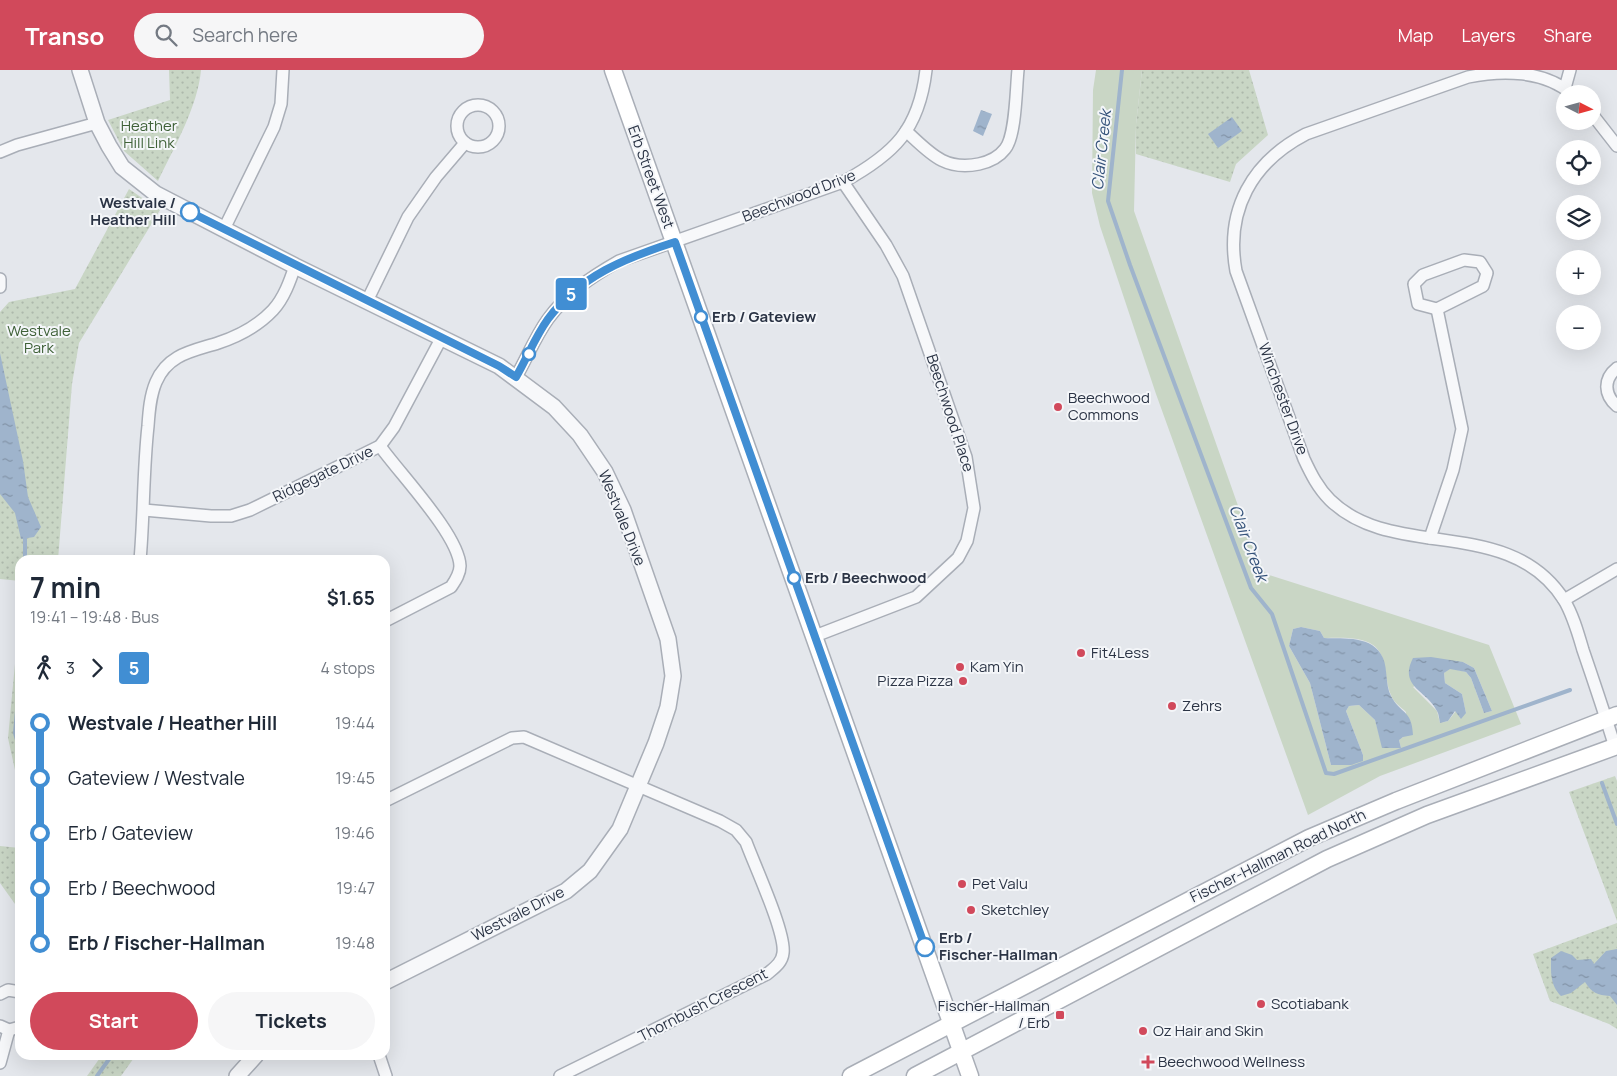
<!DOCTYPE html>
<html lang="en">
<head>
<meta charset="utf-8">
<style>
  :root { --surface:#fff; --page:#f6f6f7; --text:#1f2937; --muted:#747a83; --accent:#d1495b }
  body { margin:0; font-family:Manrope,sans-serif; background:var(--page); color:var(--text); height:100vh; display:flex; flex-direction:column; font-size:19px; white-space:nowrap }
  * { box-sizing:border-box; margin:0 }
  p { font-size:16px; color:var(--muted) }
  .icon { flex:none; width:28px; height:28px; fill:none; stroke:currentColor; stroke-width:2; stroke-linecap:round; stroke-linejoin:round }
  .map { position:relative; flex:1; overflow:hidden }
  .details { position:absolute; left:15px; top:485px; width:375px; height:505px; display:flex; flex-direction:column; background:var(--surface); border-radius:15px; box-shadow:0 5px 20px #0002 }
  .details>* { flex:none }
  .badge { padding:0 10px; border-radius:4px; font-size:18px; line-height:32px }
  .needle { width:32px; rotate:96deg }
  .buttons { position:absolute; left:1556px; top:15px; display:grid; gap:10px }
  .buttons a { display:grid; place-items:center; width:45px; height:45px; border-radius:50%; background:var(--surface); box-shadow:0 5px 20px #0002; font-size:25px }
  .map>.badge { position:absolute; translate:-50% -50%; box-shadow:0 0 0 2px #fff }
  .legs { display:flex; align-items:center; gap:8px; height:55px; padding:0 15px; font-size:16px }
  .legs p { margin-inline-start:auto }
  .head { display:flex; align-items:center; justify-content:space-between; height:85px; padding:0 15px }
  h1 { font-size:28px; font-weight:700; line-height:38px }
  .button { display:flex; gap:10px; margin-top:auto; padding:10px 15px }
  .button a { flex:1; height:58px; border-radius:30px; background:var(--accent); color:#fff; font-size:20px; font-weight:700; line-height:58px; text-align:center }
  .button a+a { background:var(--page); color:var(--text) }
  ul { padding:0 15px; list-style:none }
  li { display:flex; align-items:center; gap:18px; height:55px; font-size:19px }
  li i { display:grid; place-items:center; width:8px; height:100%; margin:0 6px; background:currentColor }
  li i::after { content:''; width:12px; height:12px; margin:-6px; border:4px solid; border-radius:50%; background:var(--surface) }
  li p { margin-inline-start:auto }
  li:first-child i { background:linear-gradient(#0000 50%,currentColor 0) }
  li:last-child i { background:linear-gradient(currentColor 50%,#0000 0) }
  header { display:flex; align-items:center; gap:30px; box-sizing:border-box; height:70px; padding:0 25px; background:var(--accent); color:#fff }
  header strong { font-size:24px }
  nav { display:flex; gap:28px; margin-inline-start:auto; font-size:18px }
  .search { width:350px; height:45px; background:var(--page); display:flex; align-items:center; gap:12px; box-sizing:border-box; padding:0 18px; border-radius:28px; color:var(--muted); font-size:19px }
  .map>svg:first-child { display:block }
  .grass { fill:#c9d6c5; fill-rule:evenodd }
  .park { fill:url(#park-dots) }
  .water { fill:url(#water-ripples) }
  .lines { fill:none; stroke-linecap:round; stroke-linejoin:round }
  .stream { stroke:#9fb4cc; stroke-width:4 }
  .minor-casing { stroke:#a9aeb7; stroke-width:14 }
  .tertiary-casing { stroke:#a9aeb7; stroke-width:18 }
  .secondary-casing { stroke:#a9aeb7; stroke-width:19 }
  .minor { stroke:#f7f8fa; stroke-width:11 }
  .tertiary { stroke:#f7f8fa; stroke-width:15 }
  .secondary { stroke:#fff; stroke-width:16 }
  .line-1-casing { stroke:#fff; stroke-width:11 }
  .line-1 { stroke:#418ed3; stroke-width:8 }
  .stop-1-dot { fill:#fff; stroke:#418ed3; stroke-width:2.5 }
  .poi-dot { fill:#d1495b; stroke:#f4f6f9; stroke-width:2 }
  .labels { text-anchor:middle; stroke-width:4; stroke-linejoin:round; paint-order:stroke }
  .park-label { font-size:15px; fill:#3f6138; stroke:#f4f6f9 }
  .street-label { font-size:15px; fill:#2b3445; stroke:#f4f6f9 }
  .stop-label { font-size:15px; font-weight:bold; fill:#2b3445; stroke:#f4f6f9; text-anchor:start }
  .poi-label { font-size:15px; fill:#2b3445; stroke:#f4f6f9; text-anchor:start }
  .water-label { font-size:16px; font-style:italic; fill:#34527a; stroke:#f4f6f9 }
</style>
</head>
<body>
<header>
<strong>Transo</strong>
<div class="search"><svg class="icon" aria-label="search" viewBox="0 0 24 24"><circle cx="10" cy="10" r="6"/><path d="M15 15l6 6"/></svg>Search here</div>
<nav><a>Map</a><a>Layers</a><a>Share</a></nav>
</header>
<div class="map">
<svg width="1617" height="1006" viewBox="0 0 1617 1006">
  <defs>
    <pattern id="park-dots" width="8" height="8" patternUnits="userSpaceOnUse" patternTransform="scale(1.25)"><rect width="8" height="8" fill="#c9d6c5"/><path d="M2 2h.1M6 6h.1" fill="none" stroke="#adb8ab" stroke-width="1.8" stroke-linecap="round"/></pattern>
    <pattern id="water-ripples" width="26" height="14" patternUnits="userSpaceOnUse" patternTransform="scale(1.25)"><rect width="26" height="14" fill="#9fb4cc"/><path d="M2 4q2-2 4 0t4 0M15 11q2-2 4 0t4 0" fill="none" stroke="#8293a7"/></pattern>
  </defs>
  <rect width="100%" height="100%" fill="#e4e7ec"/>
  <path class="grass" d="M 1096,0 L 1142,0 L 1136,54 L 1134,141 L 1254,481 L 1266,504 L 1489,575 L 1521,654 L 1380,706 L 1308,745 L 1156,324 L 1100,156 L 1092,123 L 1093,20 ZM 1301,557 L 1320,561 L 1324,568 C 1339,568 1360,566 1373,575 C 1388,585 1384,610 1391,625 C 1393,632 1401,637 1406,642 L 1403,667 L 1399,670 L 1401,678 L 1383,678 L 1375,650 L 1359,635 L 1349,636 L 1346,641 L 1363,685 L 1331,695 L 1310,613 L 1289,576 L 1293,559 ZM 1463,592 L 1474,598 L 1492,641 L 1484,643 L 1471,608 L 1466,602 L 1450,598 L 1444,603 L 1445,613 L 1462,624 L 1466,643 L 1456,641 L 1448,651 L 1440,653 L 1437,641 L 1413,617 Z"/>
  <g class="park">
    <path d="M 169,0 L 201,0 C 198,36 174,78 158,111 L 124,81 L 108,50 L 170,30 Z"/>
    <path d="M 1142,0 L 1249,0 L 1268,65 L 1236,94 L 1230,112 L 1136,84 L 1136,54 Z"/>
    <path d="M 129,119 L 160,140 L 79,273 L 72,314 L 58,490 L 20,490 L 20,511 L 0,509 L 0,242 L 9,232 L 75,219 Z"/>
    <path d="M 20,541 L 20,723 L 8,668 Z"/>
    <path d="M 1615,706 L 1617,711 L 1617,851 L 1569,722 Z"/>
    <path d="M 0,776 L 20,778 L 20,841 L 0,813 Z"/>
    <path d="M 1617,853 L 1617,959 L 1609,954 L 1550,931 L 1533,884 Z"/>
    <path d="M 102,985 L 136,985 L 121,1006 L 87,1006 Z"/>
  </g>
  <g class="water">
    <path d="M 981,40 L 992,44 L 983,66 L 973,61 Z"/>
    <path d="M 1232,47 L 1242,61 L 1218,78 L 1208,64 Z"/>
    <path d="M 0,283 L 23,391 L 28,427 L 41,457 L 34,467 L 21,469 L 15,443 L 0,424 Z"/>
    <path d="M 1301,557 L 1320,561 L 1324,568 C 1344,569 1373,565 1383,588 C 1388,600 1385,614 1391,626 C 1400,644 1412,639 1413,665 L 1403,667 L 1399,670 L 1401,678 L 1382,678 L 1375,650 L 1359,635 L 1349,636 L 1346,641 L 1363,685 L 1363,691 L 1351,695 L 1331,695 L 1310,613 L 1289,576 L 1293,559 Z"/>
    <path d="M 1431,587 L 1463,592 L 1474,598 L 1492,641 L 1484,643 L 1471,608 L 1466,602 L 1450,599 L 1444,603 L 1445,613 L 1462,624 L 1466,643 L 1461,649 L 1455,641 L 1448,651 L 1440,653 C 1439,649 1439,644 1437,641 C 1428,621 1398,617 1413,588 Z"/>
    <path d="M 1617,879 L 1617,935 L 1610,926 C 1597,925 1592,923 1585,912 L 1571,923 L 1561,926 C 1550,915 1551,903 1551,888 L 1561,881 L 1572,885 L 1577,890 L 1591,889 L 1594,894 L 1606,881 Z"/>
  </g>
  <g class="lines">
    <g class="stream">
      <path d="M 1122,0 L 1108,131 L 1130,195 L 1251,518 L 1272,544 L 1326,703 L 1334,704 L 1570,620"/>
      <path d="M 25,463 L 25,490"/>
      <path d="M 20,608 L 15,663 L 20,681"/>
      <path d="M 1602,713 L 1617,754"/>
      <path d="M 97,1006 L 112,985"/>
    </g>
    <defs>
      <g id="minor">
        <path d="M 1565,18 L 1570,0"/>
        <path d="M 1572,24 C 1544,0 1502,0 1468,7 L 1306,64 C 1252,92 1225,140 1236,201 L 1304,389 C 1311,404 1318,418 1330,430 C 1393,492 1509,444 1564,530 C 1573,545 1578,563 1583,580 C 1594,612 1605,645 1615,677"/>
        <circle cx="478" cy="56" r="21"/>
        <path d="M 1592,44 L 1617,76"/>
        <path d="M 906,61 C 930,83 944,101 979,94 C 988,92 999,87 1005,79 C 1016,66 1016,18 1018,0"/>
        <path d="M 0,82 L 17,75 L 97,53"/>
        <path d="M 224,159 L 274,57 L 281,34 L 283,0"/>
        <path d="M 1464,190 L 1480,192 L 1487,203 L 1483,216 L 1437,239 L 1418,234 L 1414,214 L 1423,205 Z"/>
        <path d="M 0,209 L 0,217"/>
        <path d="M 367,231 L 408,147 L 436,107 L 465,73"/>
        <path d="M 1617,298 C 1603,309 1604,325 1617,336"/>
        <path d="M 516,307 C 527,288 535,267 548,249 C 567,223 591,207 619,191 L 843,112 C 894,84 919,60 926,0"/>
        <path d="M 380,376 C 399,403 459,465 460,496 C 460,504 455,511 451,517 L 385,551"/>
        <path d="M 144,440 L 211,446 L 231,446 L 250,440 L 380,376 L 394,357 L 442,267"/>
        <path d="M 1430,468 L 1453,400 L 1462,359 L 1437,239"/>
        <path d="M 140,490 C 144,446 143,401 148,356 C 149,342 150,326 156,312 C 168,284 193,281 218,273 C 239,266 258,256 273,240 C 284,228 290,211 295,196"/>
        <path d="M 1564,530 L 1617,499"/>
        <path d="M 815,566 L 916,527 L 958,488 L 967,471 L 974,438 L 966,387 L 903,206 L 886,175 L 843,112"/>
        <path d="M 385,731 L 512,668 L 524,667 L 720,751 L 736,760 L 746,772 C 754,794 786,863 783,883 C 782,893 774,898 767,904 L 560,1006"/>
        <path d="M 0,924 L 8,920 L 20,922"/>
        <path d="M 0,956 L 9,960 L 20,957"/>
        <path d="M 379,985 L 386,1006"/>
        <path d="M 0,993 L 9,960"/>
      </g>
      <g id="tertiary">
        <path d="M 80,0 L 97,53 L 109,76 L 122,97 L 156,124 L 295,196 L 499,296 L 554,337 L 580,365 L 605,402 L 623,440 L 668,569 L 673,606 L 668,637 L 656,673 L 620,759 L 590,801 L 566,821 L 385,912"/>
        <path d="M 237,1006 L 256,985"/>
      </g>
      <g id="secondary">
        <path d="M 613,0 L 970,1006"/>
        <path d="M 851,1006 L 1309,768 L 1396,731 L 1617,645"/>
        <path d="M 915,1006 L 1327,789 L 1427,745 L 1617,676"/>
      </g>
    </defs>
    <use href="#minor" class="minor-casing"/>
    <use href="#tertiary" class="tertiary-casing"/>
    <use href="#secondary" class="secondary-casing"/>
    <use href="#minor" class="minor"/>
    <use href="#tertiary" class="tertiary"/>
    <use href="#secondary" class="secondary"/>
  </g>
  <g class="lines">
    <defs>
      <path id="line-1" d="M 190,142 L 499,296 L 516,307 C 527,288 535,267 548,249 C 580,206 625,188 675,172 L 925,877"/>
    </defs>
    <use href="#line-1" class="line-1-casing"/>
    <use href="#line-1" class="line-1"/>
  </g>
  <g class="stop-1-dot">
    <circle cx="190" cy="142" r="9"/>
    <circle cx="701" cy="247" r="6"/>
    <circle cx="529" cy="284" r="6"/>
    <circle cx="794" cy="508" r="6"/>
    <circle cx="925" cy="877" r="9"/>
  </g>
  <g class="poi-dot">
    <circle cx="1058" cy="337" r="5"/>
    <circle cx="1081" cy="583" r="5"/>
    <circle cx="960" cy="597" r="5"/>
    <circle cx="963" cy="611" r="5"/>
    <circle cx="1172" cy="636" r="5"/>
    <circle cx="962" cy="814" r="5"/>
    <circle cx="971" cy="840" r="5"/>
    <circle cx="1261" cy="934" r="5"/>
    <rect x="1055" y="940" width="10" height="10" rx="2.5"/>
    <circle cx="1143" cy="961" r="5"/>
    <path d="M1145.5 984.5h5v5h5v5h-5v5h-5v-5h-5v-5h5z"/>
  </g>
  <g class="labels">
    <g class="park-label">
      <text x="149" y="61">Heather<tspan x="149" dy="17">Hill Link</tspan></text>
      <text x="39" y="266">Westvale<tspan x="39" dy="17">Park</tspan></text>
    </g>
    <g class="street-label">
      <text transform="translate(651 107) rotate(70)" y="5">Erb Street West</text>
      <text transform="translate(799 126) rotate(-21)" y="5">Beechwood Drive</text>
      <text transform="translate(1283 329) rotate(70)" y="5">Winchester Drive</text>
      <text transform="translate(950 343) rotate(72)" y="5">Beechwood Place</text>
      <text transform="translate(323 404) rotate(-26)" y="5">Ridgegate Drive</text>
      <text transform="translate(622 448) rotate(68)" y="5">Westvale Drive</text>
      <text transform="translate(1278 786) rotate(-26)" y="5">Fischer-Hallman Road North</text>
      <text transform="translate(518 844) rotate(-27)" y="5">Westvale Drive</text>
      <text transform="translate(703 935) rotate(-27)" y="5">Thornbush Crescent</text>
    </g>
    <g class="stop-label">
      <text x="176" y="138" text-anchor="end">Westvale /<tspan x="176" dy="17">Heather Hill</tspan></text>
      <text x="712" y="252">Erb / Gateview</text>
      <text x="805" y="513">Erb / Beechwood</text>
      <text x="939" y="873">Erb /<tspan x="939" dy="17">Fischer-Hallman</tspan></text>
    </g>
    <g class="poi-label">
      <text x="1068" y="333">Beechwood<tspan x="1068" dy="17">Commons</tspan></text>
      <text x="1091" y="588">Fit4Less</text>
      <text x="970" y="602">Kam Yin</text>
      <text x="953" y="616" text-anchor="end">Pizza Pizza</text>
      <text x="1182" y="641">Zehrs</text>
      <text x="972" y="819">Pet Valu</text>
      <text x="981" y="845">Sketchley</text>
      <text x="1271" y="939">Scotiabank</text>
      <text x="1050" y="941" text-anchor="end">Fischer-Hallman<tspan x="1050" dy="17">/ Erb</tspan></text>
      <text x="1153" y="966">Oz Hair and Skin</text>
      <text x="1158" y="997">Beechwood Wellness</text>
    </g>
    <g class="water-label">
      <text transform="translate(1101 80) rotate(-84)" y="6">Clair Creek</text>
      <text transform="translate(1249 473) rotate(69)" y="6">Clair Creek</text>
    </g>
  </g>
</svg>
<div class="buttons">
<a><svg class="needle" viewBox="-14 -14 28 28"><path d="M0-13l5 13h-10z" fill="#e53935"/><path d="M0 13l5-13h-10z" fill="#747a83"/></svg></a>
<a><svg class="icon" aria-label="locate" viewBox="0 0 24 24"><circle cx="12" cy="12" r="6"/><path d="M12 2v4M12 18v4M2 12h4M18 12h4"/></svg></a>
<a><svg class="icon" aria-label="layers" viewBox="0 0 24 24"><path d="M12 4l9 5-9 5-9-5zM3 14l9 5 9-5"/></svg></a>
<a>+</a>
<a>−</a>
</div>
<b class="badge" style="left:571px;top:224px;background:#418ed3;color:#fff">5</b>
<section class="details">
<div class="head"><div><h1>7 min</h1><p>19:41 – 19:48 · Bus</p></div><b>$1.65</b></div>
<div class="legs"><svg class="icon" aria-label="walk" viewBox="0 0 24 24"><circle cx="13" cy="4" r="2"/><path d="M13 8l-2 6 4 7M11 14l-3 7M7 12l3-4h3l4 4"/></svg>3<svg class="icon" aria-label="forward" viewBox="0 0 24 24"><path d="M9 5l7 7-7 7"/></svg><b class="badge" style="background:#418ed3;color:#fff">5</b><p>4 stops</p></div>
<ul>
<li><i style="color:#418ed3"></i><b>Westvale / Heather Hill</b><p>19:44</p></li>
<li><i style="color:#418ed3"></i><span>Gateview / Westvale</span><p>19:45</p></li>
<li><i style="color:#418ed3"></i><span>Erb / Gateview</span><p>19:46</p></li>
<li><i style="color:#418ed3"></i><span>Erb / Beechwood</span><p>19:47</p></li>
<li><i style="color:#418ed3"></i><b>Erb / Fischer-Hallman</b><p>19:48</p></li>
</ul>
<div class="button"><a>Start</a><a>Tickets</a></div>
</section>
</div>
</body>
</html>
